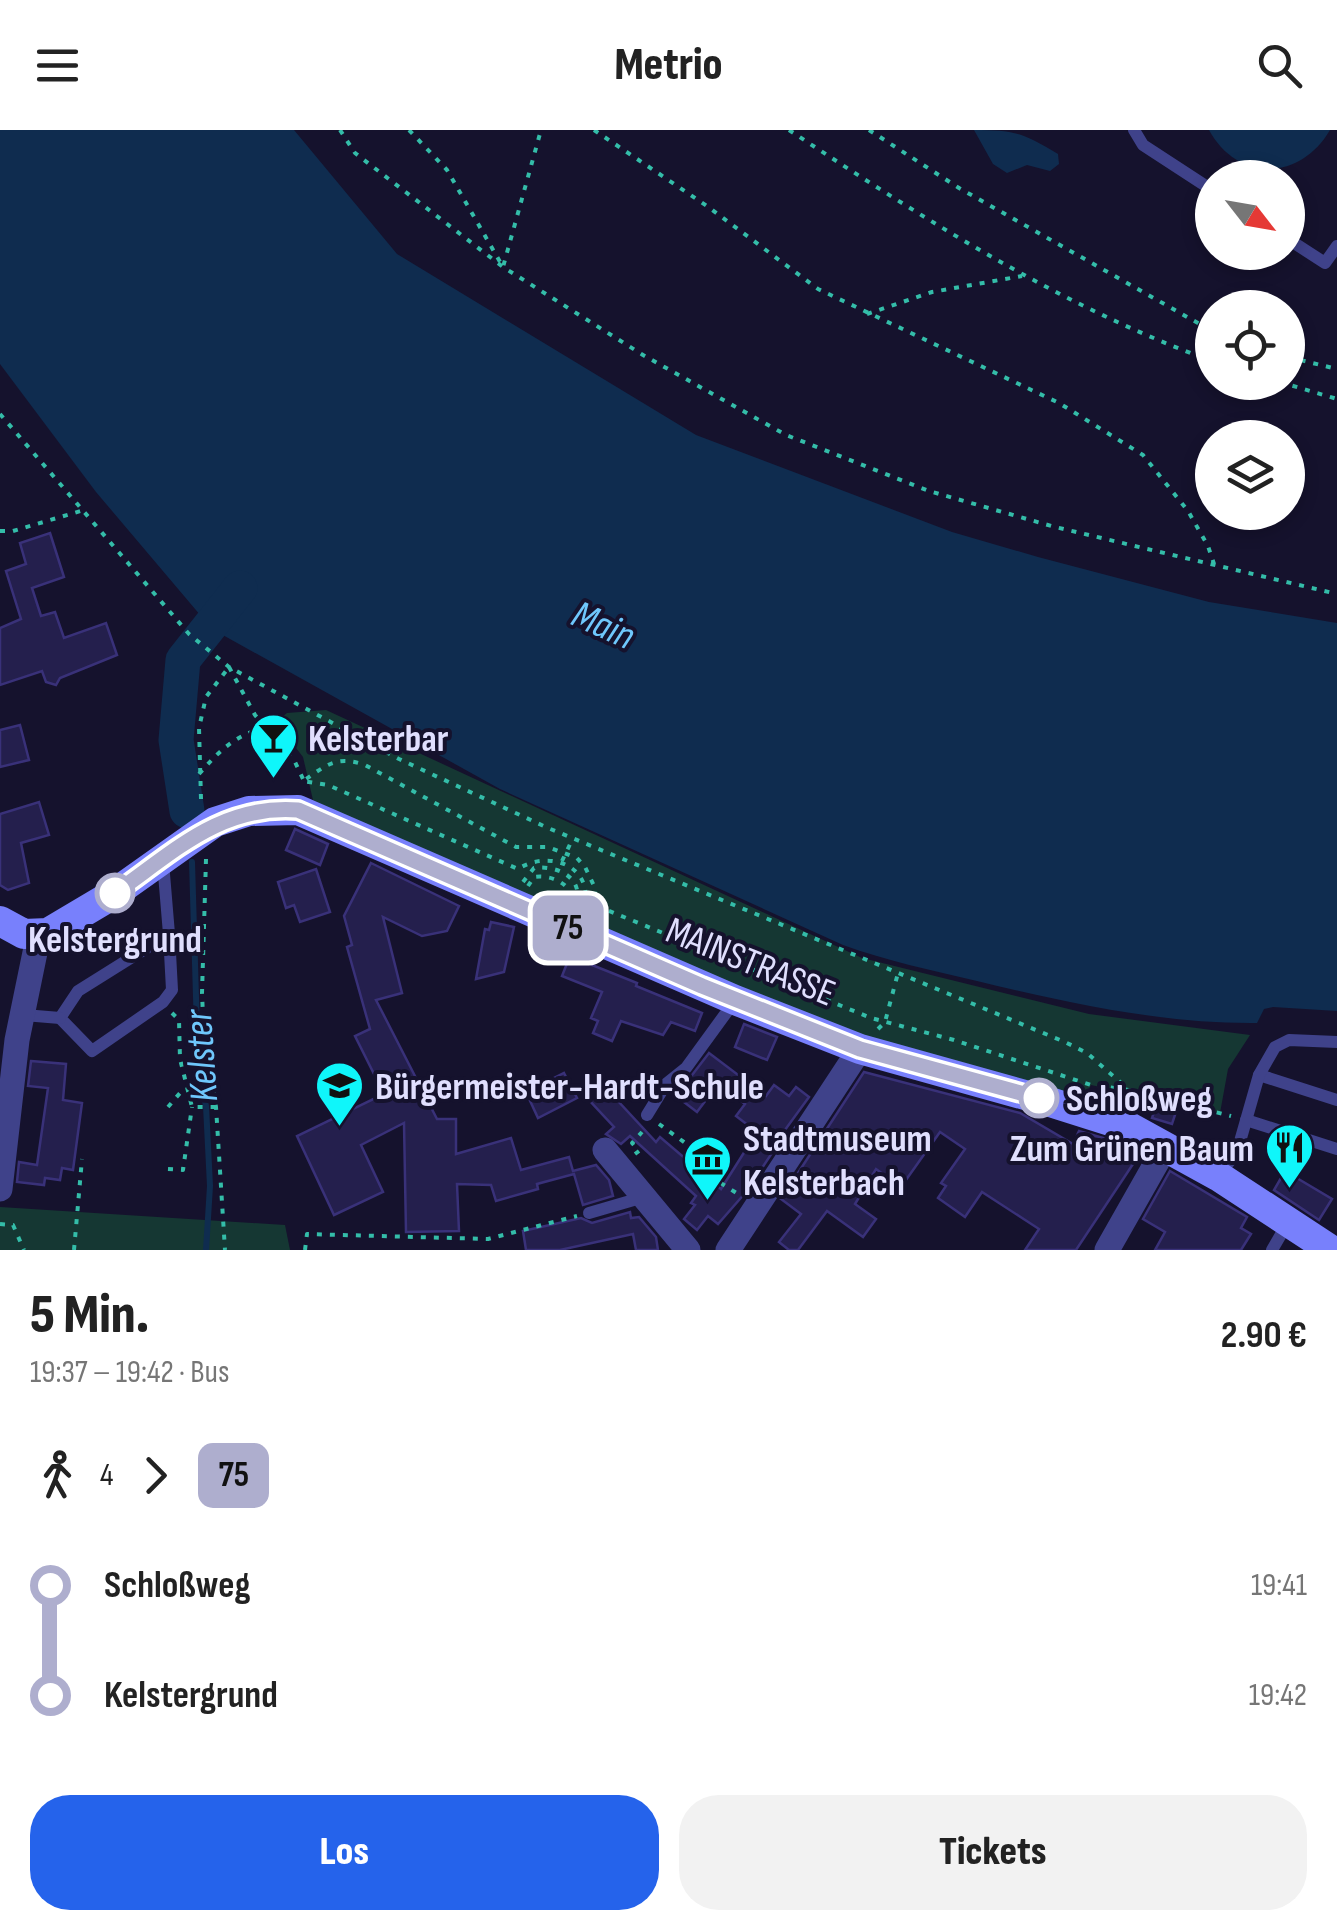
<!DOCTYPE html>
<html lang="de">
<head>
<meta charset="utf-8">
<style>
  :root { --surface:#fff; --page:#f2f2f2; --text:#222; --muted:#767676; --accent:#2563eb }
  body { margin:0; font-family:"Sofia Sans Condensed",sans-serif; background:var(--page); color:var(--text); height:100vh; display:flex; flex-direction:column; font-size:38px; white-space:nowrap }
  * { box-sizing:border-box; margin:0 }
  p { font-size:32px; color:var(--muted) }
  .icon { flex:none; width:55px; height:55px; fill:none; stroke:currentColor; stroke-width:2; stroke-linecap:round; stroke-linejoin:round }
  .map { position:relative; height:1120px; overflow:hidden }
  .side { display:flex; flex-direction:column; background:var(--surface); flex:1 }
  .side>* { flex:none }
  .badge { padding:0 20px; border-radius:15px; font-size:35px; line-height:65px }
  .needle { width:65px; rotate:121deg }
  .fabs { position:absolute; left:1195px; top:30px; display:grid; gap:20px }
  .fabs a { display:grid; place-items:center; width:110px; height:110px; border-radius:50%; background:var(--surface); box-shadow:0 5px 15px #0003; font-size:50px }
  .map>.badge { position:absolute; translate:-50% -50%; box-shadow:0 0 0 5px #fff }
  .legs { display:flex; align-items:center; gap:15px; height:110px; padding:0 30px; font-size:32px }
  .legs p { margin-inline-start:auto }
  .summary { display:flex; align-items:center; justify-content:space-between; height:170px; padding:0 30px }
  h1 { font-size:55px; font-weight:800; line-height:75px }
  .primary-button { display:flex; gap:20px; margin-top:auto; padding:20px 30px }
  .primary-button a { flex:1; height:115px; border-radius:40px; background:var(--accent); color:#fff; font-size:40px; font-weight:800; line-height:115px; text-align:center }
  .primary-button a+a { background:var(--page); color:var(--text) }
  ul { padding:0 30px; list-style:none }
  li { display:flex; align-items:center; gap:35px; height:110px; font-size:38px }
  li i { display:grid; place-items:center; width:15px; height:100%; margin:0 12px; background:currentColor }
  li i::after { content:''; width:25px; height:25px; margin:-12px; border:8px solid; border-radius:50%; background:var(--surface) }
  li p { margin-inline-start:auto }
  li:first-child i { background:linear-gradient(#0000 50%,currentColor 0) }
  li:last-child i { background:linear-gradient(currentColor 50%,#0000 0) }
  header { display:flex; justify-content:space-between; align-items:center; height:130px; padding:0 30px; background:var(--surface); font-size:45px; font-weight:800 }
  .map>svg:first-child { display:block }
  .green { fill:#153733 }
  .water { fill:#0f2c4f }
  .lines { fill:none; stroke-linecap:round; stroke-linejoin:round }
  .stream { stroke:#0f2c4f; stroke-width:6 }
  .river { stroke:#0f2c4f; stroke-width:35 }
  .building { fill:#241f4d; stroke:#393179; stroke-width:2.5 }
  .path { stroke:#34bda9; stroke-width:4; stroke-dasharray:5 8; stroke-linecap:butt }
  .lane { stroke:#3f428a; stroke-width:12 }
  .street { stroke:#3f428a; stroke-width:25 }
  .secondary { stroke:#7880fc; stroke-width:30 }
  .line-1-casing { stroke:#fff; stroke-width:22 }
  .line-1 { stroke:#aeaece; stroke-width:15 }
  .stop-1-dot { fill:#fff; stroke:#aeaece; stroke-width:5 }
  .labels { text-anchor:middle; stroke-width:8; stroke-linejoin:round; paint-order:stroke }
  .poi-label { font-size:38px; font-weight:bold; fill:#e0dffe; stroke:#15122d; text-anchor:start }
  .stop-label { font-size:38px; font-weight:bold; fill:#e0dffe; stroke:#15122d }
  .street-label { font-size:38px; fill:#e0dffe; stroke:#15122d }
  .water-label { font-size:40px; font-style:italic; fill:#6fc7fc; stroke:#15122d }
</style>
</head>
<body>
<header><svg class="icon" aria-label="menu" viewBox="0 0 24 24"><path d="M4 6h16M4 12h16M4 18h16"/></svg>Metrio<svg class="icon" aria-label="search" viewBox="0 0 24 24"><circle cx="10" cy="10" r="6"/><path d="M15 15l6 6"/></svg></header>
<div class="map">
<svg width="1337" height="1120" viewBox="0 0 1337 1120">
  <rect width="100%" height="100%" fill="#15122d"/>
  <g class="green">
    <path d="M 326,580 L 862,828 L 1089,884 L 1250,905 L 1228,939 L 1220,983 L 1091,955 L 1080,975 L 733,866 L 313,670 L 303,627 L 276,592 L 287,583 Z"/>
    <path d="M 0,1077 L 285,1095 L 290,1120 L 0,1120 Z"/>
  </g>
  <g class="water">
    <path d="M 0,0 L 294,0 L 397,124 L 696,305 L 952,402 L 1038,427 L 1209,472 L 1337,493 L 1337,881 L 1273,877 L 1264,879 L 1257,893 C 1163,894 1068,873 977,851 C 931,840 887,831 843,815 L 500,659 L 212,499 L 96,362 L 0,234 Z"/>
    <path d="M 974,0 C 1015,0 1023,3 1058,24 L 1059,34 L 1050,41 L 1027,35 L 1007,43 L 993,34 Z"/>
    <path d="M 1209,0 L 1330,0 C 1300,51 1238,53 1209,0 Z"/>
  </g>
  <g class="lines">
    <path class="stream" d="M 192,732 L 198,934 L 206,976 L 210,1056 L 206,1120"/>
    <path class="river" d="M 187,681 L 176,610 L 183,530 L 240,458"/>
  </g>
  <g class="building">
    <path d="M 50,403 L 64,447 L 32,458 L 41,486 L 55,482 L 64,508 L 106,493 L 117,525 L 60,548 L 56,555 L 46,552 L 42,541 L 0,555 L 0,498 L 21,489 L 6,441 L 26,434 L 20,413 Z"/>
    <path d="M 20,595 L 29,630 L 0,637 L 0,600 Z"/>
    <path d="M 39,672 L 49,705 L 21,713 L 29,753 L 8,760 L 0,755 L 0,684 Z"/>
    <path d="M 295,699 L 328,714 L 320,735 L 286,720 Z"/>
    <path d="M 371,733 L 459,776 L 447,801 L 422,806 L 383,787 L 402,863 L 376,870 L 437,989 L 456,989 L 456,1024 L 511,1008 L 521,1040 L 569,1027 L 573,1041 L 596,1035 L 609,1050 L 613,1066 L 583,1075 L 574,1044 L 537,1054 L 538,1059 L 496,1071 L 491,1055 L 457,1054 L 459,1101 L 406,1102 L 404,993 L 361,1015 L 383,1062 L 334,1085 L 297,1006 L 384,964 L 355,906 L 370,899 L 347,817 L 352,815 L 344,786 Z"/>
    <path d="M 316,739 L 330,782 L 300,792 L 294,775 L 286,778 L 278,752 Z"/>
    <path d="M 491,792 L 514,797 L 504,842 L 476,849 L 485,799 L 489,800 Z"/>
    <path d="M 572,821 L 594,830 L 592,835 L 637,853 L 636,856 L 702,883 L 695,901 L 671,892 L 663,905 L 621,891 L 612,911 L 593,903 L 598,891 L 591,888 L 602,862 L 562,846 Z"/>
    <path d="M 744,894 L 777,907 L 767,930 L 735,917 Z"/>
    <path d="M 709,923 L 766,966 L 774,955 L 789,966 L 796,957 L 809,967 L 782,1004 L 784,1005 L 746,1062 L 718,1094 L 708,1086 L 697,1100 L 684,1089 L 695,1075 L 691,1073 L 696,1066 L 630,1006 L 621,1014 L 606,1004 L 614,997 L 589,970 L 604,956 L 656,1012 L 660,1007 L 721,1059 L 757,1002 L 736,986 L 745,974 L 718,954 L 697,982 L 676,966 Z"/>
    <path d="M 31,931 L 66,934 L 63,970 L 82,973 L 73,1040 L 62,1038 L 60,1050 L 45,1048 L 44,1055 L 17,1052 L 19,1032 L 37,1035 L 48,958 L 28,956 Z"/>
    <path d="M 864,942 L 1020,983 L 1073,1014 L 1079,1001 L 1103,1008 L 1135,1031 L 1076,1120 L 1025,1120 L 1039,1099 L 982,1062 L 965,1087 L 938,1068 L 946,1056 L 941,1053 L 965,1019 L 940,1002 L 901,1057 L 876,1039 L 855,1074 L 876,1089 L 863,1107 L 827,1081 L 798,1120 L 789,1120 L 779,1112 L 801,1084 L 781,1069 Z"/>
    <path d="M 564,943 L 577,968 L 538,988 L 526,962 Z"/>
    <path d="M 1157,974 L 1177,979 L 1172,994 L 1152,988 Z"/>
    <path d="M 1170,1041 L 1247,1087 L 1241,1098 L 1251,1104 L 1241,1120 L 1155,1120 L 1165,1102 L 1143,1089 Z"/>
    <path d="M 1285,1041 L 1332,1069 L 1319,1090 L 1274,1060 Z"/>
    <path d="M 630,1082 L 631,1088 L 639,1087 L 656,1107 L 658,1120 L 636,1120 L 633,1104 L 560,1120 L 526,1120 L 523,1101 L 581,1088 L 592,1093 Z"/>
  </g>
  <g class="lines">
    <g class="path">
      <path d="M 340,0 L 355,23 L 503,137 L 643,225 L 786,305 L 929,361 L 1055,397 L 1337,464"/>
      <path d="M 409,0 L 447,40 L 503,137 L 541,0"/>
      <path d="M 594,0 L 707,76 L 818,159 L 1059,273 L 1143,325 L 1188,381 L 1208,416 L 1214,434"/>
      <path d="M 789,0 C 924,89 1060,176 1212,231"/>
      <path d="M 869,0 L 959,58 L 1212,201"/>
      <path d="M 867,184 L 932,162 L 1022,146"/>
      <path d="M 1288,227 L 1337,239"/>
      <path d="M 1280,252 L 1337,269"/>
      <path d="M 0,284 L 189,504 L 229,537 L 399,629 L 548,698 L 1065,912 L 1087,923 L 1129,960 L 1231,986"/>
      <path d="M 0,401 L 13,401 L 84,380"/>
      <path d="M 229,537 L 255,585 L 295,632 L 303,649"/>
      <path d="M 199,644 C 219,621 235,605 266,597"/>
      <path d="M 201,669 L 199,598 L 206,567 L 229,537"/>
      <path d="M 206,729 L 202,863 L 204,909 L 216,977 L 225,1120"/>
      <path d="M 562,731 L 573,708"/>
      <path d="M 523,752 L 534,738 C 559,735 586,749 575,777"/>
      <path d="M 528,756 L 534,747 C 548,745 562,750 570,761 L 570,769"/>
      <path d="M 597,776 L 871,888 L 954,910 L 1091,955 L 1129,960"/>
      <path d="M 584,778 C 595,736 549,719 518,739 L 328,655 L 303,651 C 327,635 336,625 365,635 L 516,717 L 548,717 L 577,728 L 585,737 L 595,758 L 595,782"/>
      <path d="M 172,883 L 179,890 L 180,929 L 192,977 L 216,977"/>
      <path d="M 878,899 L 885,892 L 898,843"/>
      <path d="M 168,977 L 180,963 L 187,961"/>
      <path d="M 659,994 L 717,1036 L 716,1050 L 738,1064"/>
      <path d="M 635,1024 L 639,1021 L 632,1013 L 642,1002"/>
      <path d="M 168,1039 L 183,1040 L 192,977"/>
      <path d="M 0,1094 L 13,1095 L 24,1120"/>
      <path d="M 74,1120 L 82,1029"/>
      <path d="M 305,1120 L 307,1104 L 488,1109 L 577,1086"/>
    </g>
    <g class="lane">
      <path d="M 1134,0 L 1143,15 L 1212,60"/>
      <path d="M 1288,109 L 1325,133 L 1337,116"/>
      <path d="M 163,732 L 169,804 L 78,861 L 60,888 L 92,921 L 163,872 L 172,860 L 169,804"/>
      <path d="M 24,885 L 60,888"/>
      <path d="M 1259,945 L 1337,970"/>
      <path d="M 647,985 L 666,954 L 686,938 L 734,872"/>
      <path d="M 1246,990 L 1337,1019"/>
      <path d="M 1218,1046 L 1237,1022 L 1259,945 L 1275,917 L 1289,910 L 1337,912"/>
      <path d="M 589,1083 L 644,1067"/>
      <path d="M 1272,1120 L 1287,1094"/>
    </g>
    <g class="street">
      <path d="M 605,1020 L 688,1120"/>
      <path d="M 0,1059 L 17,910 L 39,803"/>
      <path d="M 728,1120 L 860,919"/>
      <path d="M 1107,1120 L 1166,1016"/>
    </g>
    <path class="secondary" d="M 0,791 L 24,804 L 48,803 L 112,765 L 215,692 L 249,681 L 298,680 L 735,870 L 860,919 L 1050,972 L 1129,997 L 1218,1046 L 1331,1120"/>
  </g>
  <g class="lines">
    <defs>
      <path id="line-1" d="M 115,763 C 174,722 221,674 298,680 L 702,856 L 860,919 L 1039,968"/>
    </defs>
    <use href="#line-1" class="line-1-casing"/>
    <use href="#line-1" class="line-1"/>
  </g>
  <defs>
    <symbol id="bar-pin" viewBox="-11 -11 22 30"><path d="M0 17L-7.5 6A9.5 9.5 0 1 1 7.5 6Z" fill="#0ff6fa" stroke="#15122d"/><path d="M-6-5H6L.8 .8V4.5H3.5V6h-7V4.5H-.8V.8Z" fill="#111"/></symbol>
    <symbol id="school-pin" viewBox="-11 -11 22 30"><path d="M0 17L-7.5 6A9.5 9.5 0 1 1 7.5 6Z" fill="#0ff6fa" stroke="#15122d"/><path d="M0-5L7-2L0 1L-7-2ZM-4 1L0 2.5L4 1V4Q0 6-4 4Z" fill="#111"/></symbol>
    <symbol id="restaurant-pin" viewBox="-11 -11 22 30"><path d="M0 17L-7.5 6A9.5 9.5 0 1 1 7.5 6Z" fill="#0ff6fa" stroke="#15122d"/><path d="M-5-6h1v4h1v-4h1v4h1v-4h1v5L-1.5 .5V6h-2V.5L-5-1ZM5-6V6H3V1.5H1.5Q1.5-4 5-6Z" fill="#111"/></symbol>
    <symbol id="museum-pin" viewBox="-11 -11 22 30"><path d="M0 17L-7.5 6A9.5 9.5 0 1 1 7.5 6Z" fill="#0ff6fa" stroke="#15122d"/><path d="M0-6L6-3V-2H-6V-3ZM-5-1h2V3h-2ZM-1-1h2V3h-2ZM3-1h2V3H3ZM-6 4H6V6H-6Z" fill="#111"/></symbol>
  </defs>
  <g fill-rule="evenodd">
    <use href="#bar-pin" x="246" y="580" width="55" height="75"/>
    <use href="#school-pin" x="312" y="928" width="55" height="75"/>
    <use href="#restaurant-pin" x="1262" y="990" width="55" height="75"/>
    <use href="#museum-pin" x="680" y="1002" width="55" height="75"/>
  </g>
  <g class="stop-1-dot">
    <circle cx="115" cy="763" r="18"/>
    <circle cx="1039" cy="968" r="18"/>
  </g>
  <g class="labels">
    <g class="poi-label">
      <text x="308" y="621">Kelsterbar</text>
      <text x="375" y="969">Bürgermeister-Hardt-Schule</text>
      <text x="743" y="1021">Stadtmuseum<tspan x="743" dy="44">Kelsterbach</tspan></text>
      <text x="1254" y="1031" text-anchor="end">Zum Grünen Baum</text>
    </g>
    <g class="stop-label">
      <text x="115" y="822">Kelstergrund</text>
      <text x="1066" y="981" text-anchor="start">Schloßweg</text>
    </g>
    <g class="street-label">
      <text transform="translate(751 831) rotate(22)" y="13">MAINSTRASSE</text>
    </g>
    <g class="water-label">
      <text transform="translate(604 494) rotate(24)" y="14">Main</text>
      <text transform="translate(200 926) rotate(-94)" y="14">Kelster</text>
    </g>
  </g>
</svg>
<div class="fabs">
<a><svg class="needle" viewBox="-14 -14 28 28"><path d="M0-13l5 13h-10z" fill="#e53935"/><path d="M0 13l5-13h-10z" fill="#767676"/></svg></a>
<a><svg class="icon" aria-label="locate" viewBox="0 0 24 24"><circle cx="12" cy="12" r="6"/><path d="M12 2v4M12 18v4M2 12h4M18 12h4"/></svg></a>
<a><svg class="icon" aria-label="layers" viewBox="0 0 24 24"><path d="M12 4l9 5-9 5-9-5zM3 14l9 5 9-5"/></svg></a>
</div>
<b class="badge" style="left:568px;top:798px;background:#aeaece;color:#111">75</b>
</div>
<section class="side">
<div class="summary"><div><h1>5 Min.</h1><p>19:37 – 19:42 · Bus</p></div><b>2.90 €</b></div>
<div class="legs"><svg class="icon" aria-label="walk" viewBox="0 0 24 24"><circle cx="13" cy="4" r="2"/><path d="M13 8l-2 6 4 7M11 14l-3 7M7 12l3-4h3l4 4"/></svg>4<svg class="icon" aria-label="forward" viewBox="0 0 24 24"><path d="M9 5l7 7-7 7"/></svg><b class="badge" style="background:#aeaece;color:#111">75</b></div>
<ul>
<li><i style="color:#aeaece"></i><b>Schloßweg</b><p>19:41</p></li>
<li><i style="color:#aeaece"></i><b>Kelstergrund</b><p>19:42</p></li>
</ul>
<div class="primary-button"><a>Los</a><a>Tickets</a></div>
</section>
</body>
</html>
